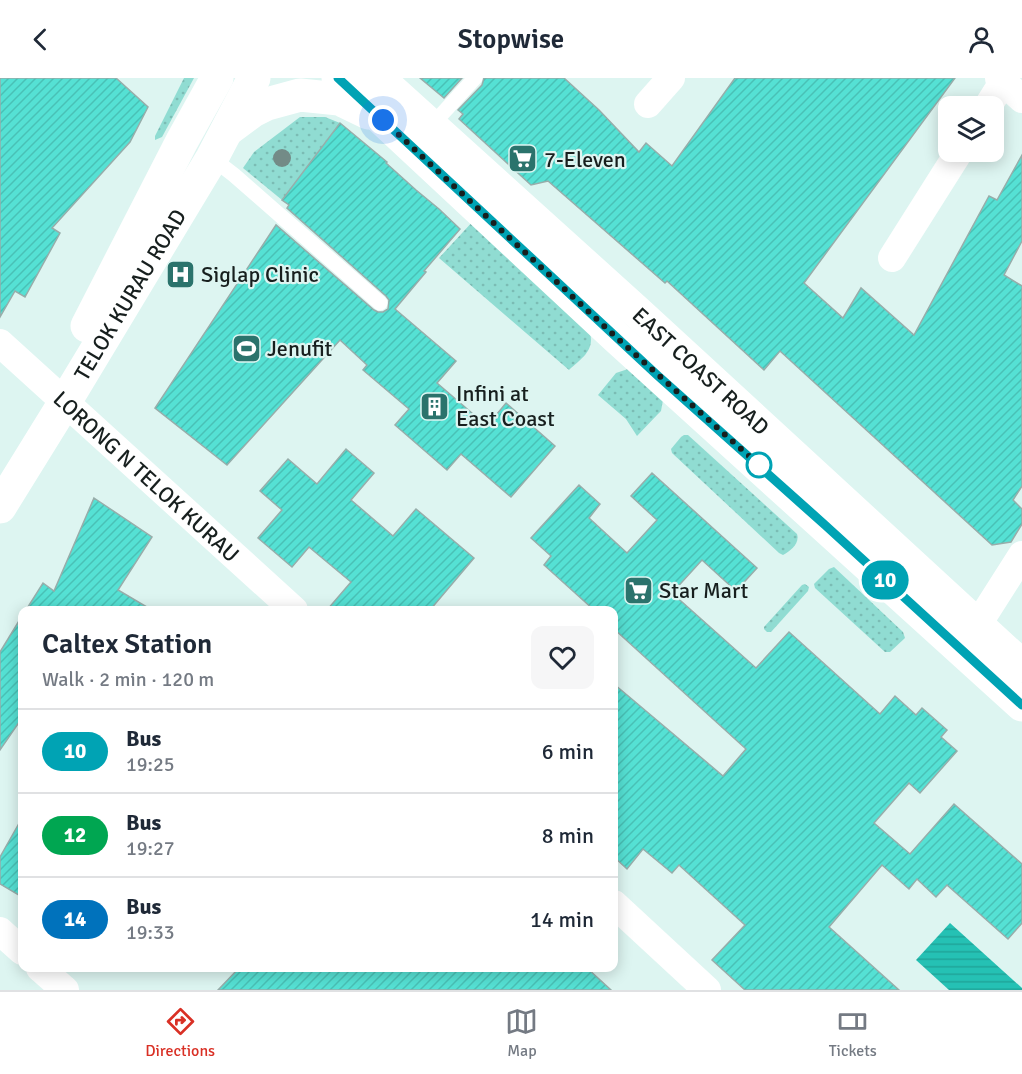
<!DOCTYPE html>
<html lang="en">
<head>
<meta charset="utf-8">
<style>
  :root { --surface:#fff; --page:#f6f6f7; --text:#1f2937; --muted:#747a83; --line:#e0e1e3; --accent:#d93025 }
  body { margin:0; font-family:Signika,sans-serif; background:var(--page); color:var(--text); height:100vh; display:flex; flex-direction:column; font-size:22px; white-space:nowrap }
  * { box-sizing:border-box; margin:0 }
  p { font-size:20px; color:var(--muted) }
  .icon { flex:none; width:33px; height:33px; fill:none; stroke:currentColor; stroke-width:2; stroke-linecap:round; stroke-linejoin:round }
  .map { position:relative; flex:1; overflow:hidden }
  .panel { position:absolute; left:18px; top:528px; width:600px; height:366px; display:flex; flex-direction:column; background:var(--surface); border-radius:12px; box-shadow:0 3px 15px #0003 }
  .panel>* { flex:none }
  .badge { padding:0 12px; border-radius:20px; font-size:21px; line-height:39px }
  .buttons { position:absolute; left:938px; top:18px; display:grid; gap:12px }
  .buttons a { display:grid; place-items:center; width:66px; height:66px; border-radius:12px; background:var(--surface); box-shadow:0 3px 15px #0003; font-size:30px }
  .you { position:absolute; width:30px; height:30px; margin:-15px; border:4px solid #fff; border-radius:50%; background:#1a73e8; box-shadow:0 0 0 9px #1a73e833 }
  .map>.badge { position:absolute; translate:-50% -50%; box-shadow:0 0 0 3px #fff }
  .round { display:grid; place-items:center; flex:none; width:63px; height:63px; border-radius:12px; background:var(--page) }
  .headline { display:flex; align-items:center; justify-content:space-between; height:102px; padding:0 24px }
  h1 { font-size:28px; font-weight:600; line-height:45px }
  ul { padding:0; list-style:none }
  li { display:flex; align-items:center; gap:18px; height:84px; padding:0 24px; border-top:2px solid var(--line) }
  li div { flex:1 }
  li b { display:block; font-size:22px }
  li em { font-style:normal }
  li .badge { min-width:66px; font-weight:700; text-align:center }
  header { display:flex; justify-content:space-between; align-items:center; height:78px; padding:0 24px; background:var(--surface); font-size:27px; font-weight:600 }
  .tab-bar { display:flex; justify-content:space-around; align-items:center; height:84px; border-top:2px solid var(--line); background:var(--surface); font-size:16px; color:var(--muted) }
  .tab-bar a { display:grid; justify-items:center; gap:3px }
  .tab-bar .selected { color:var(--accent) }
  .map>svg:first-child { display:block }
  .grass { fill:url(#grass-dots) }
  .water { fill:url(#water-rules) }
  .building { fill:url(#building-hatch); stroke:#97adaa; stroke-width:1.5 }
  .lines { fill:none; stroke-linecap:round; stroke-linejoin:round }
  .lane { stroke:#fff; stroke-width:15 }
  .street { stroke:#fff; stroke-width:28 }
  .secondary { stroke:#fff; stroke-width:33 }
  .tree { fill:#738b87 }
  .line-casing { stroke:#fff; stroke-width:14 }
  .line { stroke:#00a3b4; stroke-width:9 }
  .walk { stroke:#171f1e; stroke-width:6; stroke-dasharray:0 10.8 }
  .stop-dot { fill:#fff; stroke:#00a3b4; stroke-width:3 }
  .labels { text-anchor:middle; stroke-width:4.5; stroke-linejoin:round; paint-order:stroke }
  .poi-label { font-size:22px; fill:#171f1e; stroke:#ddf5f1; text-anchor:start }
  .street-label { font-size:22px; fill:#171f1e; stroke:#ddf5f1 }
</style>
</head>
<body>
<header><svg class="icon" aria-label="back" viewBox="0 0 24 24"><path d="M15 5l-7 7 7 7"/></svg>Stopwise<svg class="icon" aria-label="person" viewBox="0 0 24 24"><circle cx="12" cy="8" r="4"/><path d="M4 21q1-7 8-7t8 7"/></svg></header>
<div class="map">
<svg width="1022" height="912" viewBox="0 0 1022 912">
  <defs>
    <pattern id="grass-dots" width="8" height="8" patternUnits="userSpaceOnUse" patternTransform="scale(1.5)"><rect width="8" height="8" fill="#90dcd2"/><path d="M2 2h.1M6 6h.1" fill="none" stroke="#7bbcb4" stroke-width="1.8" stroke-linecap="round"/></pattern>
    <pattern id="water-rules" width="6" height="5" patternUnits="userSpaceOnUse" patternTransform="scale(1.5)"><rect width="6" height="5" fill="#25c1b4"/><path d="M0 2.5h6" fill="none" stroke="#20a59a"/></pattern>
    <pattern id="building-hatch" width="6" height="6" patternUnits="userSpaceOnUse" patternTransform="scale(1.5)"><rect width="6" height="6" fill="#55e1d4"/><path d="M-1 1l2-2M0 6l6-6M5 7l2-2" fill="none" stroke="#49c1b6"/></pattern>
  </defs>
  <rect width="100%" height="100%" fill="#ddf5f1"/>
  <g class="grass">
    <path d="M 184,0 L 194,0 L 162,59 L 155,62 L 155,58 Z"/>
    <path d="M 300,39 L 325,39 L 340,45 L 282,122 L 243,90 L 254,74 Z"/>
    <path d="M 475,141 L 589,251 C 596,272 583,279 569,292 L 439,180 Z"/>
    <path d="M 628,291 L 663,322 L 661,333 L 658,336 L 637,358 L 626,341 L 598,317 L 616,295 Z"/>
    <path d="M 684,357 L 688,357 L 797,456 C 800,465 791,473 783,477 L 779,475 L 672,375 L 671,371 L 681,359 Z"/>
    <path d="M 834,489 L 903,554 L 905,560 L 890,574 L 885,574 L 815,510 L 814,506 L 829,491 Z"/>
    <path d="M 805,506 L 809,509 L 808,513 L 771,554 L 767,554 L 764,551 L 764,549 L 802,507 Z"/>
  </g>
  <path class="water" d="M 950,845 L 1022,910 L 1022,912 L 949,912 L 916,882 Z"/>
  <g class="building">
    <path d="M 0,0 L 116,0 L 148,29 L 130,64 L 52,150 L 60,155 L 25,219 L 15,213 L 0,239 Z"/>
    <path d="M 420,0 L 462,0 L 444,20 Z"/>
    <path d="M 484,0 L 564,0 L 599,32 L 639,74 L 646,65 L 672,88 L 735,0 L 955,0 L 804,205 L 843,240 L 861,210 L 914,257 L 989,118 L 997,122 L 1022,77 L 1022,163 L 1004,197 L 1022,208 L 1022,408 L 1013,422 L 1022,431 L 1022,446 L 1011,464 L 992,467 L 780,273 L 764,292 L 667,203 L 665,205 L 548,103 L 531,107 L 459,41 L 463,36 L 458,32 L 482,7 Z"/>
    <path d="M 340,45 L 387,84 L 386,85 L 416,112 L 439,131 L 460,151 L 424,193 L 426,194 L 395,231 L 456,283 L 437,305 L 487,348 L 506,325 L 555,368 L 511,419 L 461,376 L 447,392 L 395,347 L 409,331 L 363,292 L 367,287 L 340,262 L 227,387 L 155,330 L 276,147 L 374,232 L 378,234 L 383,234 L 388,231 L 389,222 L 386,218 L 287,130 L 289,127 L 282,122 Z"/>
    <path d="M 346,371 L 374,395 L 351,422 L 393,458 L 416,431 L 474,480 L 430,532 L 327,532 L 351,504 L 309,469 L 292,489 L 258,460 L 282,432 L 260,413 L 288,381 L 317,406 Z"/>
    <path d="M 652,395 L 757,490 L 736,513 L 702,482 L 672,515 L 756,590 L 789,554 L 880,636 L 895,618 L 916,637 L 922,630 L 947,652 L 941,659 L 957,673 L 920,715 L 909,705 L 874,745 L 910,776 L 954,726 L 1022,786 L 1022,845 L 1008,861 L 947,807 L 936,819 L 917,801 L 909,811 L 882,787 L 829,849 L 899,912 L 745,912 L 712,882 L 745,847 L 679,787 L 672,795 L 643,771 L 627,791 L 614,779 L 614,606 L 723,698 L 746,671 L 614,551 L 614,532 L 594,532 L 544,487 L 551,478 L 531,460 L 579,407 L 600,426 L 589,440 L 627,475 L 657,442 L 631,418 Z"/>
    <path d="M 94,420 L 152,459 L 118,512 L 152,532 L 26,532 L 43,505 L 54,513 Z"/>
    <path d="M 22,538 L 22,640 L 0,672 L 0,574 Z"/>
    <path d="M 22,740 L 22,819 L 0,806 L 0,779 Z"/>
    <path d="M 239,890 L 587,890 L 611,912 L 218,912 Z"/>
  </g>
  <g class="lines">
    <g class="lane">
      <path d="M 431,48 L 475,0"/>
      <path d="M 212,80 L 234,97 L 380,225"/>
    </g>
    <g class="street">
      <path d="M 999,0 L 1022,21"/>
      <path d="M 648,26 L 671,0"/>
      <path d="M 988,28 L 1003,4"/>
      <path d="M 892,180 L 959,74"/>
      <path id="s1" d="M 0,265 L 294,532"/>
      <path d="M 966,565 L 1022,477"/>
      <path d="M 614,826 L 707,912"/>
      <path d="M 0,853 L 22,873"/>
      <path d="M 40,890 L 65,912"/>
    </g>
    <g class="secondary">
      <path d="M 338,0 L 617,260 L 1022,627"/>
      <path id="s2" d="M 378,0 L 637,234 L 1022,588"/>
      <path d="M 230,50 L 253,33 L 267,26 L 300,17 L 339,21 L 368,35"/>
      <path d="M 87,248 L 182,63 L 217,0"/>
      <path id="s3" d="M 0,429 L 65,324 L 212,80 L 254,0"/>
    </g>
  </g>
  <circle class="tree" cx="282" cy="80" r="9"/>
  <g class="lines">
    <defs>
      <path id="line" d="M 338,0 L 657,297 L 825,447 L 1022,627"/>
    </defs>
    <use href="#line" class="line-casing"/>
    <use href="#line" class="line"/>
    <path class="walk" d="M 383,42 L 617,260 L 759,387"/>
  </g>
  <defs>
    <symbol id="supermarket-square" viewBox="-11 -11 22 22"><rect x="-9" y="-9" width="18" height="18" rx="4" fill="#2b736c" stroke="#ddf5f1"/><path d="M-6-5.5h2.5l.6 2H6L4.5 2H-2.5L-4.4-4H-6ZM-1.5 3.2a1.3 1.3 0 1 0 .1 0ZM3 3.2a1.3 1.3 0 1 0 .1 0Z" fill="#fff"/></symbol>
    <symbol id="hospital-square" viewBox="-11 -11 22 22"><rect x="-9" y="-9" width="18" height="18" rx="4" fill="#2b736c" stroke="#ddf5f1"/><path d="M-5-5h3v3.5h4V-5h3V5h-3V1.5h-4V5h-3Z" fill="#fff"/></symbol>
    <symbol id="stadium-square" viewBox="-11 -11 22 22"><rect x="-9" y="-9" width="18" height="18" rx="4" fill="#2b736c" stroke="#ddf5f1"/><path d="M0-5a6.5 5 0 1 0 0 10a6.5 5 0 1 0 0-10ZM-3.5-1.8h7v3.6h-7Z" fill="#fff"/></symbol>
    <symbol id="building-square" viewBox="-11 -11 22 22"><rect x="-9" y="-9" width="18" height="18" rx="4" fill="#2b736c" stroke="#ddf5f1"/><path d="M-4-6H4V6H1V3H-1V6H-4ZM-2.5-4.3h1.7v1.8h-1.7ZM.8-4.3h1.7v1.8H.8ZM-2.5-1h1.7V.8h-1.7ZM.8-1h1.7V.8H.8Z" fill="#fff"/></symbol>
  </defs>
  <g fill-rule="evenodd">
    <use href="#supermarket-square" x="506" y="64" width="33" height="33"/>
    <use href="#hospital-square" x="164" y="180" width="33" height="33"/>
    <use href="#stadium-square" x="230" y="254" width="33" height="33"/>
    <use href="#building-square" x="418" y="312" width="33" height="33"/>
    <use href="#supermarket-square" x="622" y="496" width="33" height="33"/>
  </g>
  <circle class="stop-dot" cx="759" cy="387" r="12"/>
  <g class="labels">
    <g class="poi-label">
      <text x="544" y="89">7-Eleven</text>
      <text x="201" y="204">Siglap Clinic</text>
      <text x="267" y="278">Jenufit</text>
      <text x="456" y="323">Infini at<tspan x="456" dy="25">East Coast</tspan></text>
      <text x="659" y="520">Star Mart</text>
    </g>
    <g class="street-label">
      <text dy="8" stroke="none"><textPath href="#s3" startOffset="249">TELOK KURAU ROAD</textPath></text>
      <text dy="8" stroke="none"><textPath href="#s2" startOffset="436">EAST COAST ROAD</textPath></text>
      <text dy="8" stroke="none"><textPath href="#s1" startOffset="198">LORONG N TELOK KURAU</textPath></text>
    </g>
  </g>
</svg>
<div class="buttons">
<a><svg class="icon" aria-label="layers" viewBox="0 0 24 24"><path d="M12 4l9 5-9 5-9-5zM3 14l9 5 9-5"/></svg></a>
</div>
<div class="you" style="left:383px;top:42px"></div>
<b class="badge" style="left:885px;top:502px;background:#00a3b4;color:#fff">10</b>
<section class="panel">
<div class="headline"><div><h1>Caltex Station</h1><p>Walk · 2 min · 120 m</p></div><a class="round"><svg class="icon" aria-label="heart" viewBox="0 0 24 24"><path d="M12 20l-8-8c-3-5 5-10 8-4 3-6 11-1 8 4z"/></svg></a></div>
<ul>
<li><span class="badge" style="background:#00a3b4;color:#fff">10</span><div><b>Bus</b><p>19:25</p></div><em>6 min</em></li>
<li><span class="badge" style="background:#00a651;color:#fff">12</span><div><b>Bus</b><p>19:27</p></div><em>8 min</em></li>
<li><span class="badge" style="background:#0072bc;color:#fff">14</span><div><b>Bus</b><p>19:33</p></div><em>14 min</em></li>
</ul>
</section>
</div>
<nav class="tab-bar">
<a class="selected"><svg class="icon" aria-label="directions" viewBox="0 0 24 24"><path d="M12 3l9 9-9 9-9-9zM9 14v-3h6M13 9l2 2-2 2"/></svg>Directions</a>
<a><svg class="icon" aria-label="map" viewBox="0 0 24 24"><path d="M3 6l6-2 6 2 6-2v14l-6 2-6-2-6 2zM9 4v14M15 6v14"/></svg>Map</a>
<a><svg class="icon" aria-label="tickets" viewBox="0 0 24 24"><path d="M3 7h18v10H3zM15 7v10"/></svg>Tickets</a>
</nav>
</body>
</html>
